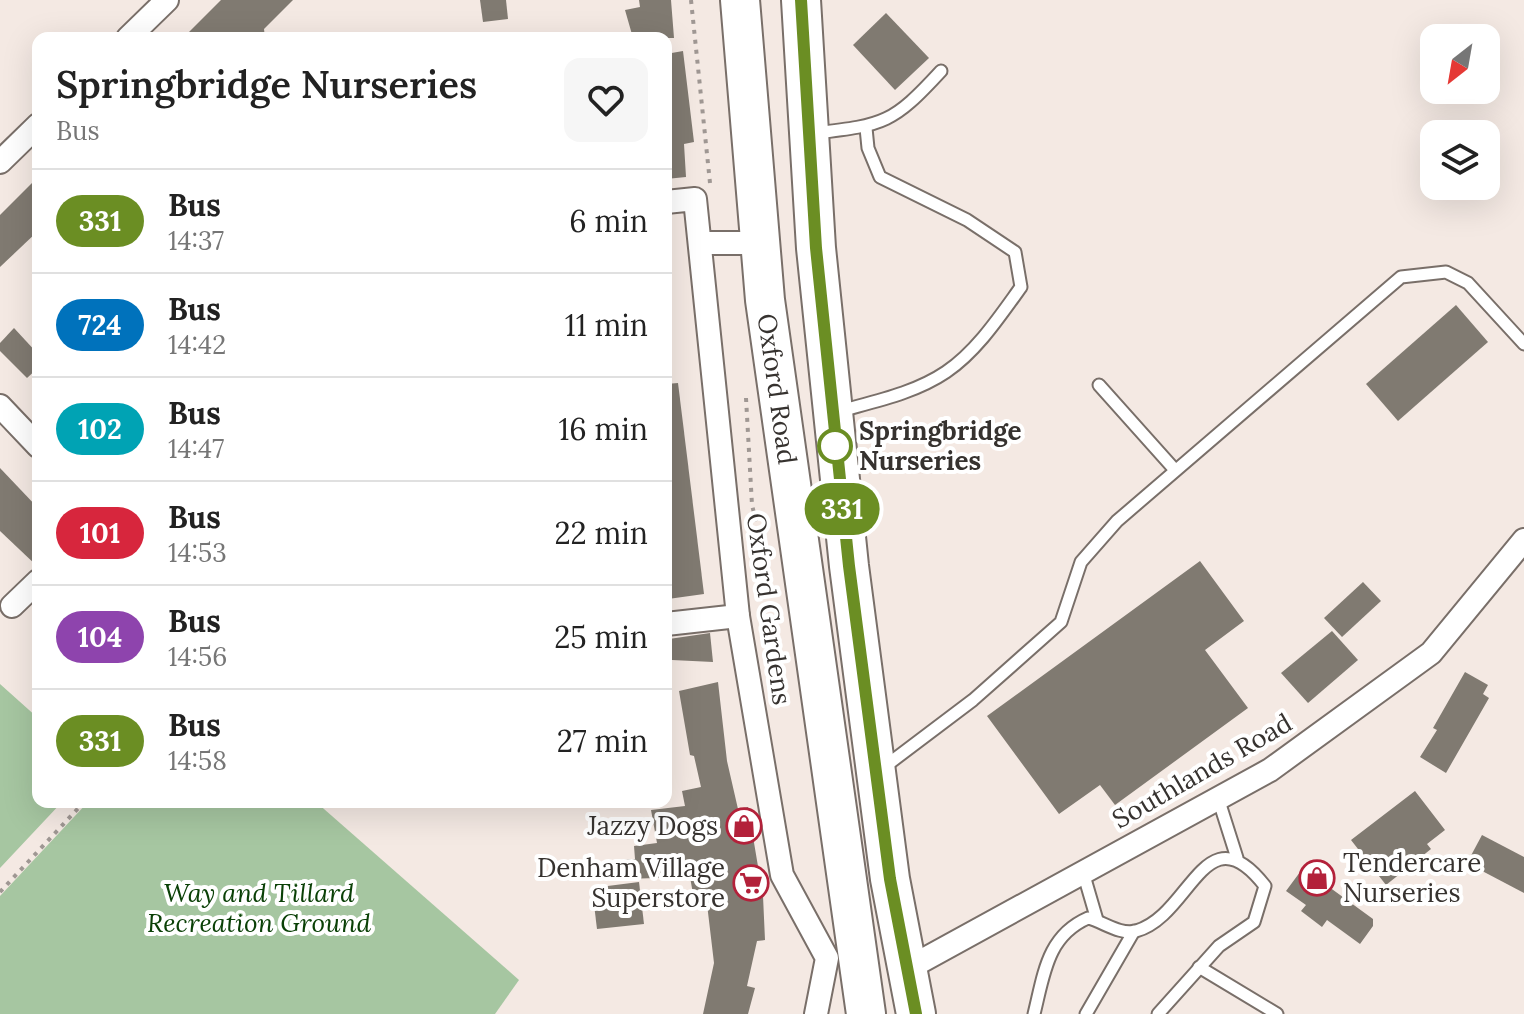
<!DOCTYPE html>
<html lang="en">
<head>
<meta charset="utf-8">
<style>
  :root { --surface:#fff; --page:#f6f6f6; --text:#222; --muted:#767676; --line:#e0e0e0 }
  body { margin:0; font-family:Lora,serif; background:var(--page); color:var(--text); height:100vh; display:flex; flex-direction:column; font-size:30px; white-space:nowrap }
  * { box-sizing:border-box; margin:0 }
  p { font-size:26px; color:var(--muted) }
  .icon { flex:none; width:44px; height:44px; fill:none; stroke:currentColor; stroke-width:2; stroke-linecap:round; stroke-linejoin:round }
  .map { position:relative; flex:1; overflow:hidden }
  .side { position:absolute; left:32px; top:32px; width:640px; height:776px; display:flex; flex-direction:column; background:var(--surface); border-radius:16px; box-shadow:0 8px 32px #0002 }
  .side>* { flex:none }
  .badge { padding:0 16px; border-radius:26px; font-size:28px; line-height:52px }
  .needle { width:52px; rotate:211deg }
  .buttons { position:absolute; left:1420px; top:24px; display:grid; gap:16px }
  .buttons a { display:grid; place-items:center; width:80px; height:80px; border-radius:16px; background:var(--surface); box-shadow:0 8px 32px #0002; font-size:40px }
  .map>.badge { position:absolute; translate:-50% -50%; box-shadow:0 0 0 4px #fff }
  .round { display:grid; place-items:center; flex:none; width:84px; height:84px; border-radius:16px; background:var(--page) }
  .overview { display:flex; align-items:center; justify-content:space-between; height:136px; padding:0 24px }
  h1 { font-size:38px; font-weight:600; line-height:60px }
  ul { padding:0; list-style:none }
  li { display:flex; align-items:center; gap:24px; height:104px; padding:0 24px; border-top:2px solid var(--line) }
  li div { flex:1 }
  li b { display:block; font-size:30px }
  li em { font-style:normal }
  li .badge { min-width:88px; font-weight:700; text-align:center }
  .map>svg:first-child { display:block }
  .green { fill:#a6c6a1 }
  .building { fill:#807a71 }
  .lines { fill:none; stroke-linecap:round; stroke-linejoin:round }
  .service-casing { stroke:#796f69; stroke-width:15 }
  .minor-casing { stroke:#796f69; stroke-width:26 }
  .trunk-casing { stroke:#796f69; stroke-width:42 }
  .path { stroke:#9f9793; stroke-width:4; stroke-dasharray:4 6; stroke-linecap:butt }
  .service { stroke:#fff; stroke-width:11 }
  .minor { stroke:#fff; stroke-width:22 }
  .trunk { stroke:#fff; stroke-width:38 }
  .line-casing { stroke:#fff; stroke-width:18 }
  .line { stroke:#6b8e23; stroke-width:12 }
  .stop-dot { fill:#fff; stroke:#6b8e23; stroke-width:4 }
  .labels { text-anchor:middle; stroke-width:8; stroke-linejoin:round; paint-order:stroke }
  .street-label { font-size:26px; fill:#36322f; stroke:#fff }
  .stop-label { font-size:26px; font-weight:bold; fill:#36322f; stroke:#fff; text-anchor:start }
  .poi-label { font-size:26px; fill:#36322f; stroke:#fff; text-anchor:end }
  .park-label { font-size:26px; font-style:italic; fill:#0a4006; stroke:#fff }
</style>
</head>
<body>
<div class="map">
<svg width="1524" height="1014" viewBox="0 0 1524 1014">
  <rect width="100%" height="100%" fill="#f4e9e3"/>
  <g class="green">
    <path d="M 0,684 L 38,718 L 38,802 L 62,802 L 0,868 Z"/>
    <path d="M 88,802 L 316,802 L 519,980 L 495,1014 L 0,1014 L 0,896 Z"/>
  </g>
  <g class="building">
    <path d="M 221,0 L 293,0 L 264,29 L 265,38 L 183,38 Z"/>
    <path d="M 480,0 L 506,0 L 508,19 L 483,22 Z"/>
    <path d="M 639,0 L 671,0 L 674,38 L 633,38 L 625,10 L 640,7 Z"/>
    <path d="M 886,13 L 929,58 L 895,90 L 853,45 Z"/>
    <path d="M 683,51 L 694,142 L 684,144 L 686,177 L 666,179 L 666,54 Z"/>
    <path d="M 38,177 L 38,231 L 0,267 L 0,215 Z"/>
    <path d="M 1456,305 L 1488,342 L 1398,421 L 1366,384 Z"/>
    <path d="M 14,328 L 38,354 L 38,368 L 27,378 L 0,351 L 0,343 Z"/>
    <path d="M 678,383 L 704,594 L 668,599 L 666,384 Z"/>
    <path d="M 0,468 L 38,508 L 38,567 L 0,531 Z"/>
    <path d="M 1200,561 L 1244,621 L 1205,650 L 1248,708 L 1115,805 L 1100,785 L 1059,814 L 987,716 Z"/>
    <path d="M 1363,582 L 1381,601 L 1342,637 L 1324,618 Z"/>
    <path d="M 1332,631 L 1358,660 L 1308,703 L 1281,673 Z"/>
    <path d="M 710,633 L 713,662 L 672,660 L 669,639 Z"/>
    <path d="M 1465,672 L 1488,685 L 1483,694 L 1489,698 L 1446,773 L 1420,757 L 1437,730 L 1433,728 Z"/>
    <path d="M 718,682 L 727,761 L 738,809 L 748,807 L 763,896 L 765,940 L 757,941 L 747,986 L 755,988 L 748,1014 L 703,1014 L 714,963 L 707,904 L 695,905 L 690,877 L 624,879 L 623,860 L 635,859 L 634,846 L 657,843 L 651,810 L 685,806 L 682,791 L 701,787 L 694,756 L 690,755 L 679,691 Z"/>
    <path d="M 1415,791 L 1445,830 L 1427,844 L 1431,849 L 1386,885 L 1351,840 Z"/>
    <path d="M 1482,835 L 1524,857 L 1524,893 L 1467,863 Z"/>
    <path d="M 1303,868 L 1373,919 L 1373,926 L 1360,944 L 1327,920 L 1322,927 L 1301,911 L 1306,905 L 1286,891 Z"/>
    <path d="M 639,882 L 644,924 L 597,929 L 592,888 Z"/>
  </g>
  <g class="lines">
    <defs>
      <g id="service">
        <path d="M 815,133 C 885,125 893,123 941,71"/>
        <path d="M 1099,385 L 1175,470"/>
        <path d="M 840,411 C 876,401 915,393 946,372 C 977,351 1000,316 1021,287 L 1015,252 L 967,220 L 880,177 L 868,148 L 866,128"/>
        <path d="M 883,768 L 973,700 L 1061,622 L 1081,562 L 1117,521 L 1401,277 L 1446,272 L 1468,283 L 1524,344"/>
        <path d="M 1218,798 L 1237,858"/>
        <path d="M 1083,872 L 1097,920"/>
        <path d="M 1199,967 L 1277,1014"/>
        <path d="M 1034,1014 C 1044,974 1047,936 1088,918 C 1104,922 1119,935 1136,931 C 1191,916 1205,809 1265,886 L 1254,922 L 1219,946 L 1158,1014"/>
        <path d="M 1086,1014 L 1134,931"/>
      </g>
      <g id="minor">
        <path d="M 128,38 L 167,0"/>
        <path d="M 0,162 L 38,125"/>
        <path d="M 666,202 L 695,199 L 738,616 L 782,875 L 827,958 L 816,1014"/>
        <path d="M 700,243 L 759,243"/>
        <path d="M 0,406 L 38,446"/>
        <path d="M 12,606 L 38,581"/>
        <path d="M 666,624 L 738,616"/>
        <path d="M 907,977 L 907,969 L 1270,770 L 1431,653 L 1524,540"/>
      </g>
      <g id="trunk">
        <path d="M 740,0 L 765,300 L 866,1014"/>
        <path d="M 801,0 L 816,248 L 849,566 L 890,879 L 916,1014"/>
      </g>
    </defs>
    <use href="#service" class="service-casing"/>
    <use href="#minor" class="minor-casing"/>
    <use href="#trunk" class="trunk-casing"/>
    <g class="path">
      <path d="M 691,0 L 710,183"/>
      <path d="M 746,398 L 752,505 L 758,529 L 751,531"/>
      <path d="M 0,892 L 84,802"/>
    </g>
    <use href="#service" class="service"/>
    <use href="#minor" class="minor"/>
    <use href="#trunk" class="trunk"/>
  </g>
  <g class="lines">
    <defs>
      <path id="line" d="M 801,0 L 816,248 L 849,566 L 890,879 L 916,1014"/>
    </defs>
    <use href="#line" class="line-casing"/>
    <use href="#line" class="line"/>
  </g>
  <defs>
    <symbol id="shop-ring" viewBox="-11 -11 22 22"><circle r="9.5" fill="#fff" stroke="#b3213a" stroke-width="1.5"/><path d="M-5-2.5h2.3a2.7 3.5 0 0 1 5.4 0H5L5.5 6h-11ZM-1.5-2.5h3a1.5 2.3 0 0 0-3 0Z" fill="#b3213a"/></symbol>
    <symbol id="supermarket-ring" viewBox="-11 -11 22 22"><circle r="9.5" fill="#fff" stroke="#b3213a" stroke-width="1.5"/><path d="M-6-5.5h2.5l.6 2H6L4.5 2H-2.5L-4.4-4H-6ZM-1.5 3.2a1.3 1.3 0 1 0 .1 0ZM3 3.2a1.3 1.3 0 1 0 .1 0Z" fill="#b3213a"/></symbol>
  </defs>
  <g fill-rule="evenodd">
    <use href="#shop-ring" x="724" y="806" width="40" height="40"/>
    <use href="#shop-ring" x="1297" y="858" width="40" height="40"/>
    <use href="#supermarket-ring" x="731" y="863" width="40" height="40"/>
  </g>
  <circle class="stop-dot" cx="835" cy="446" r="16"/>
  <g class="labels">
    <g class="street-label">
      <text transform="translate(777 389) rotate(82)" y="9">Oxford Road</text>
      <text transform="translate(769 609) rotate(82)" y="9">Oxford Gardens</text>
      <text transform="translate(1202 771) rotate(-30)" y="9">Southlands Road</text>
    </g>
    <g class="stop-label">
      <text x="859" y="440">Springbridge<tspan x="859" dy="30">Nurseries</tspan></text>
    </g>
    <g class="poi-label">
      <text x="718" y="835">Jazzy Dogs</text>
      <text x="1343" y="872" text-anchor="start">Tendercare<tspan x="1343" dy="30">Nurseries</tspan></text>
      <text x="725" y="877">Denham Village<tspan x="725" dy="30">Superstore</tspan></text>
    </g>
    <g class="park-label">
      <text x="259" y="902">Way and Tillard<tspan x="259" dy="30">Recreation Ground</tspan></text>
    </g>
  </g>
</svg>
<div class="buttons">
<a><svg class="needle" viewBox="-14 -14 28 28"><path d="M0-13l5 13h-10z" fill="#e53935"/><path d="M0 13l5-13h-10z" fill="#767676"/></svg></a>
<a><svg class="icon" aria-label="layers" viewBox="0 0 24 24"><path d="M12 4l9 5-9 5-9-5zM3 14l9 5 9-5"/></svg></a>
</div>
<b class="badge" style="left:842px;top:509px;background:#6b8e23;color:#fff">331</b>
<section class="side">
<div class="overview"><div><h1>Springbridge Nurseries</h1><p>Bus</p></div><a class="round"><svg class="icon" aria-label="heart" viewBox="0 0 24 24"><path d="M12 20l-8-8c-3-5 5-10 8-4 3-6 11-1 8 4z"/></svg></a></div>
<ul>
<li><span class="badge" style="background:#6b8e23;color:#fff">331</span><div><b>Bus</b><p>14:37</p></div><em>6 min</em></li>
<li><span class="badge" style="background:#0072bc;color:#fff">724</span><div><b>Bus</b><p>14:42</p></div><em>11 min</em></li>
<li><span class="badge" style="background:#00a3b4;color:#fff">102</span><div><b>Bus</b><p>14:47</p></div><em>16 min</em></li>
<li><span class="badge" style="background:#d7263d;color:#fff">101</span><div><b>Bus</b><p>14:53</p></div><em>22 min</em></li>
<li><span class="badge" style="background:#8e44ad;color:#fff">104</span><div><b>Bus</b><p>14:56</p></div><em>25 min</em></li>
<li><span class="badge" style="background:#6b8e23;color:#fff">331</span><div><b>Bus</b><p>14:58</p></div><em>27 min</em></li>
</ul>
</section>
</div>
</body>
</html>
